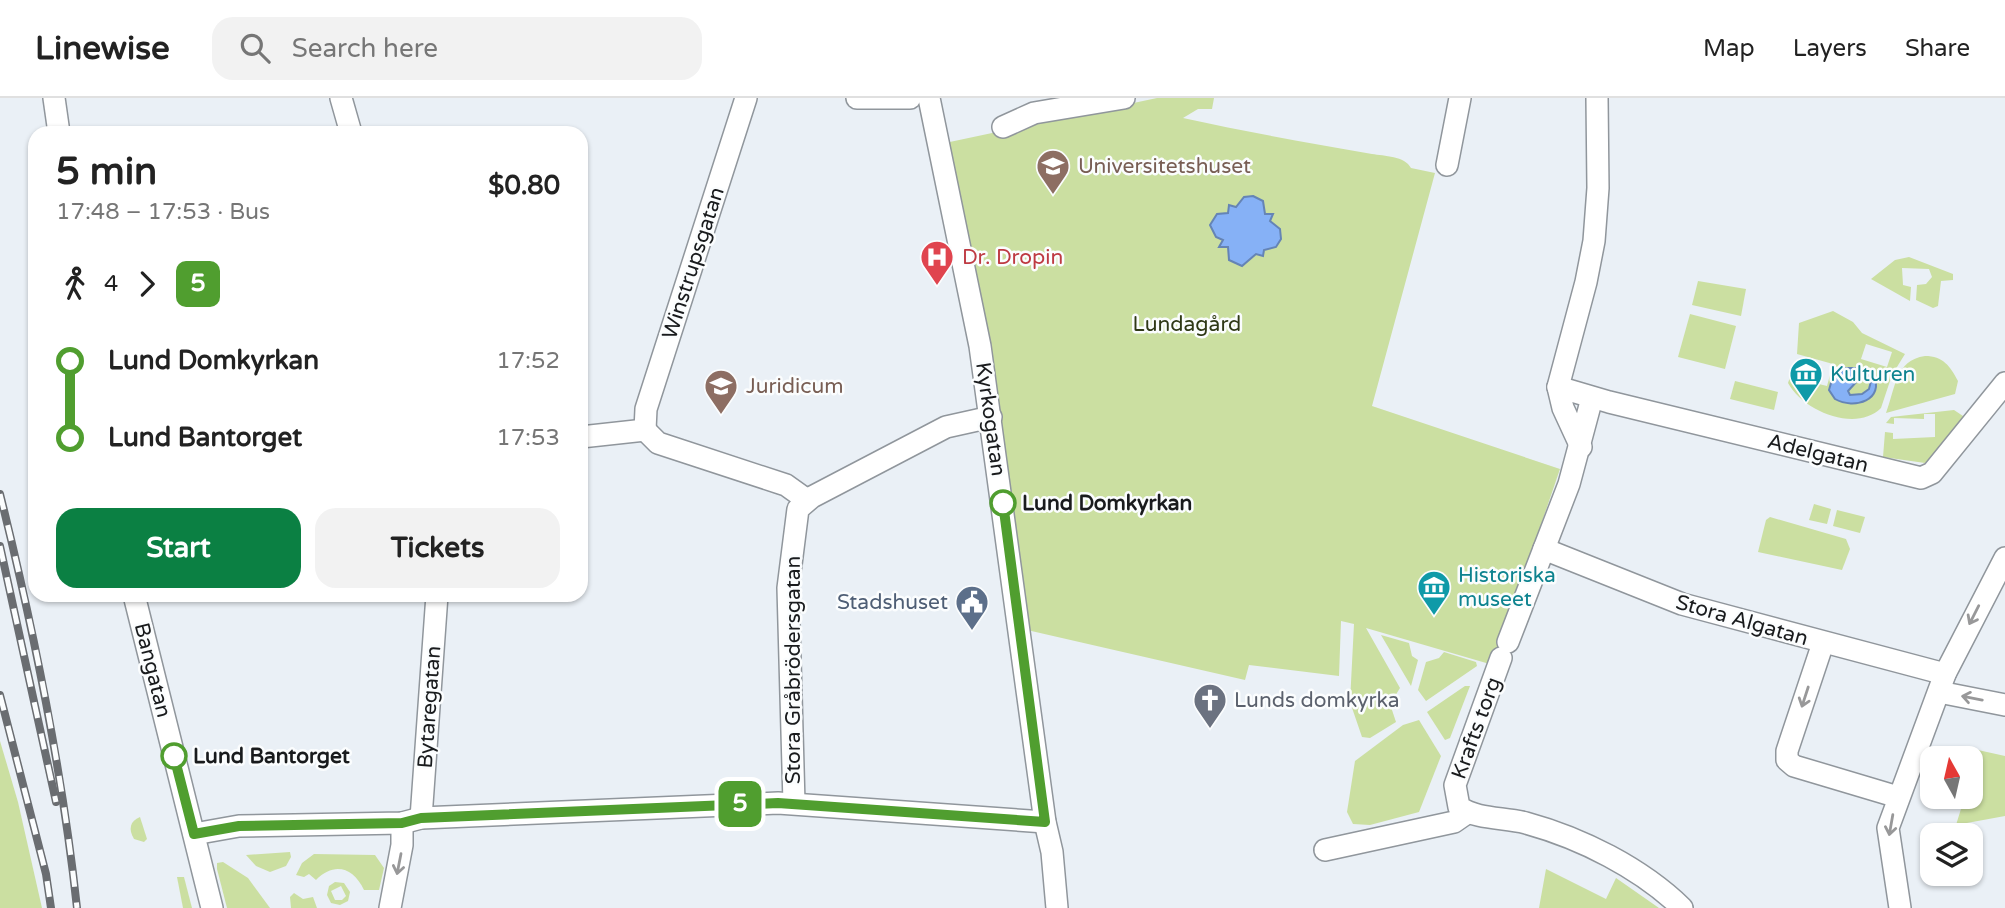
<!DOCTYPE html>
<html lang="en">
<head>
<meta charset="utf-8">
<style>
  :root { --surface:#fff; --page:#f2f2f2; --text:#222; --muted:#767676; --line:#e0e0e0; --accent:#0b8043 }
  body { margin:0; font-family:"Varela Round",sans-serif; background:var(--page); color:var(--text); height:100vh; display:flex; flex-direction:column; font-size:26px; white-space:nowrap }
  * { box-sizing:border-box; margin:0 }
  p { font-size:23px; color:var(--muted) }
  .icon { flex:none; width:38px; height:38px; fill:none; stroke:currentColor; stroke-width:2; stroke-linecap:round; stroke-linejoin:round }
  .map { position:relative; flex:1; overflow:hidden }
  .details { position:absolute; left:28px; top:28px; width:560px; height:476px; display:flex; flex-direction:column; background:var(--surface); border-radius:21px; box-shadow:0 2px 5px #0004 }
  .details>* { flex:none }
  .badge { padding:0 14px; border-radius:10px; font-size:24px; line-height:46px }
  .needle { width:46px; rotate:352deg }
  .tools { position:absolute; left:1920px; top:648px; display:grid; gap:14px }
  .tools a { display:grid; place-items:center; width:63px; height:63px; border-radius:14px; background:var(--surface); box-shadow:0 2px 5px #0004; font-size:35px }
  .map>.badge { position:absolute; translate:-50% -50%; box-shadow:0 0 0 4px #fff }
  .legs { display:flex; align-items:center; gap:10px; height:77px; padding:0 28px; font-size:23px }
  .legs p { margin-inline-start:auto }
  .head { display:flex; align-items:center; justify-content:space-between; height:119px; padding:0 28px }
  h1 { font-size:38px; font-weight:700; line-height:52px }
  .action { display:flex; gap:14px; margin-top:auto; padding:14px 28px }
  .action a { flex:1; height:80px; border-radius:21px; background:var(--accent); color:#fff; font-size:28px; font-weight:700; line-height:80px; text-align:center }
  .action a+a { background:var(--page); color:var(--text) }
  ul { padding:0 28px; list-style:none }
  li { display:flex; align-items:center; gap:24px; height:77px; font-size:26px }
  li i { display:grid; place-items:center; width:10px; height:100%; margin:0 9px; background:currentColor }
  li i::after { content:''; width:18px; height:18px; margin:-9px; border:5px solid; border-radius:50%; background:var(--surface) }
  li p { margin-inline-start:auto }
  li:first-child i { background:linear-gradient(#0000 50%,currentColor 0) }
  li:last-child i { background:linear-gradient(currentColor 50%,#0000 0) }
  header { display:flex; align-items:center; gap:42px; box-sizing:border-box; height:98px; padding:0 35px; background:var(--surface); border-bottom:2px solid var(--line) }
  header strong { font-size:33px }
  nav { display:flex; gap:38px; margin-inline-start:auto; font-size:24px }
  .search { width:490px; height:63px; background:var(--page); display:flex; align-items:center; gap:18px; box-sizing:border-box; padding:0 24px; border-radius:21px; color:var(--muted); font-size:26px }
  .map>svg:first-child { display:block }
  .green { fill:#cbdfa1; fill-rule:evenodd }
  .water { fill:#86b1f6; stroke:#6584b5; stroke-width:2; fill-rule:evenodd }
  .lines { fill:none; stroke-linecap:round; stroke-linejoin:round }
  .minor-casing { stroke:#90969c; stroke-width:24 }
  .minor { stroke:#fff; stroke-width:21 }
  .rail-casing { stroke:#6a6d71; stroke-width:8 }
  .rail { stroke:#fbfdfe; stroke-width:5; stroke-dasharray:16; stroke-linecap:butt }
  .oneway { stroke:#989899 }
  .line-1-casing { stroke:#fff; stroke-width:16 }
  .line-1 { stroke:#509e2f; stroke-width:10 }
  .stop-1-dot { fill:#fff; stroke:#509e2f; stroke-width:3.5 }
  .labels { text-anchor:middle; stroke-width:5; stroke-linejoin:round; paint-order:stroke }
  .education-label { font-size:21px; fill:#785e54; stroke:#fbfdfe; text-anchor:start }
  .health-label { font-size:21px; fill:#be3a42; stroke:#fbfdfe; text-anchor:start }
  .street-label { font-size:21px; fill:#191b1d; stroke:#fbfdfe }
  .park-label { font-size:21px; fill:#2f3916; stroke:#fbfdfe }
  .culture-label { font-size:21px; fill:#0d838f; stroke:#fbfdfe; text-anchor:start }
  .stop-label { font-size:21px; font-weight:bold; fill:#191b1d; stroke:#fbfdfe; text-anchor:start }
  .service-label { font-size:21px; fill:#4e5e75; stroke:#fbfdfe; text-anchor:end }
  .worship-label { font-size:21px; fill:#5b616d; stroke:#fbfdfe; text-anchor:start }
</style>
</head>
<body>
<header>
<strong>Linewise</strong>
<div class="search"><svg class="icon" aria-label="search" viewBox="0 0 24 24"><circle cx="10" cy="10" r="6"/><path d="M15 15l6 6"/></svg>Search here</div>
<nav><a>Map</a><a>Layers</a><a>Share</a></nav>
</header>
<div class="map">
<svg width="2005" height="810" viewBox="0 0 2005 810">
  <rect width="100%" height="100%" fill="#eaf0f6"/>
  <g class="green">
    <path d="M 1157,0 L 1214,0 L 1212,11 L 1198,11 L 1183,20 C 1247,34 1308,45 1372,56 C 1384,58 1405,58 1411,70 L 1435,75 L 1372,308 L 1560,371 L 1493,567 L 1366,530 L 1400,590 L 1390,606 L 1396,624 L 1370,640 L 1362,639 L 1350,604 L 1354,526 L 1341,523 L 1339,578 L 1249,567 L 1245,582 L 1027,532 L 945,45 Z"/>
    <path d="M 1909,159 L 1953,176 L 1953,182 L 1941,183 L 1938,208 L 1933,210 L 1916,202 L 1917,187 L 1926,186 L 1932,179 L 1929,171 L 1902,170 L 1903,187 L 1911,189 L 1910,203 L 1871,181 L 1895,162 Z"/>
    <path d="M 1698,183 L 1746,191 L 1741,218 L 1692,207 Z"/>
    <path d="M 1833,213 L 1853,224 L 1862,235 L 1905,256 L 1892,277 L 1881,310 C 1856,335 1803,313 1788,285 L 1790,279 L 1827,288 L 1833,266 L 1797,256 L 1799,225 ZM 1866,246 L 1892,254 L 1887,269 L 1861,261 ZM 1843,273 L 1869,273 L 1873,276 L 1875,295 L 1866,303 L 1829,292 L 1835,280 Z"/>
    <path d="M 1690,216 L 1736,228 L 1725,271 L 1678,259 Z"/>
    <path d="M 1925,258 C 1943,258 1950,268 1958,283 L 1955,296 L 1886,315 C 1895,292 1895,262 1925,258 Z"/>
    <path d="M 1867,280 L 1871,289 L 1862,296 L 1850,297 L 1848,293 L 1859,281 Z"/>
    <path d="M 1735,283 L 1778,294 L 1774,312 L 1730,301 Z"/>
    <path d="M 1954,312 L 1966,320 L 1925,365 L 1883,359 L 1885,334 L 1893,335 L 1893,341 L 1935,339 L 1935,316 L 1924,316 L 1924,321 L 1894,320 L 1894,326 L 1886,325 L 1891,319 Z"/>
    <path d="M 1814,406 L 1831,411 L 1827,426 L 1809,422 Z"/>
    <path d="M 1837,412 L 1865,419 L 1860,435 L 1833,428 Z"/>
    <path d="M 1770,419 L 1846,441 L 1850,451 L 1842,472 L 1758,454 L 1766,422 Z"/>
    <path d="M 1381,537 L 1409,545 L 1412,558 L 1418,562 L 1411,588 Z"/>
    <path d="M 1444,554 L 1476,564 L 1477,568 L 1426,603 L 1418,592 L 1426,564 L 1439,560 Z"/>
    <path d="M 1465,588 L 1470,588 L 1450,640 L 1445,642 L 1427,614 Z"/>
    <path d="M 1419,622 L 1441,658 L 1419,714 L 1370,727 L 1353,726 L 1347,714 L 1355,663 L 1403,627 Z"/>
    <path d="M 0,643 L 18,704 L 42,810 L 0,810 Z"/>
    <path d="M 1978,652 L 2005,658 L 2005,718 L 1956,727 L 1965,698 L 1970,698 L 1971,678 Z"/>
    <path d="M 140,719 L 147,741 L 144,744 L 134,741 C 128,731 130,723 140,719 Z"/>
    <path d="M 290,754 L 291,759 L 286,768 L 270,774 L 256,768 L 246,757 Z"/>
    <path d="M 314,756 L 375,757 L 384,770 L 379,792 L 364,792 C 353,769 334,764 316,782 L 309,776 L 304,779 L 296,777 L 302,765 Z"/>
    <path d="M 223,764 L 248,780 L 270,810 L 227,810 L 217,771 L 217,765 Z"/>
    <path d="M 1546,771 L 1606,801 L 1616,780 L 1659,810 L 1539,810 Z"/>
    <path d="M 177,779 L 184,779 L 192,810 L 183,810 Z"/>
    <path d="M 335,784 L 344,785 L 350,794 L 348,803 L 340,807 L 331,805 L 327,797 L 329,788 ZM 341,788 L 346,798 L 342,802 L 335,802 L 331,793 Z"/>
    <path d="M 294,795 L 303,801 L 313,799 L 317,810 L 291,810 L 290,799 Z"/>
  </g>
  <g class="water">
    <path d="M 1253,98 L 1263,103 L 1265,116 L 1273,116 L 1270,123 L 1280,131 L 1281,141 L 1276,149 L 1264,152 L 1263,158 L 1256,156 L 1242,168 L 1229,162 L 1228,149 L 1219,149 L 1223,142 L 1216,139 L 1210,127 L 1217,116 L 1228,115 L 1229,107 L 1236,109 L 1244,99 Z"/>
    <path d="M 1844,270 L 1859,270 L 1873,276 C 1886,302 1854,312 1835,301 L 1829,292 L 1831,285 ZM 1865,280 L 1871,283 L 1869,291 L 1862,296 L 1850,297 L 1848,293 L 1859,281 Z"/>
  </g>
  <g class="lines">
    <defs>
      <g id="minor">
        <path d="M 54,0 L 59,35"/>
        <path d="M 341,0 L 351,35"/>
        <path d="M 857,0 L 910,0"/>
        <path d="M 929,0 L 980,248 L 1045,724 L 1052,754 L 1057,810"/>
        <path d="M 1003,29 L 1034,15 L 1124,0"/>
        <path d="M 1447,67 L 1460,0"/>
        <path d="M 1558,289 L 1609,304 L 1921,380 L 1932,375 L 2005,285"/>
        <path d="M 645,332 L 646,311 L 746,0"/>
        <path d="M 645,332 L 658,345 L 786,387 L 807,402"/>
        <path d="M 581,339 L 645,332"/>
        <path d="M 1581,349 L 1563,310 L 1558,289 L 1586,184 L 1594,143 L 1598,90 L 1597,0"/>
        <path d="M 1544,451 L 1682,506 L 1945,576"/>
        <path d="M 134,497 L 212,810"/>
        <path d="M 1508,544 L 1569,386 L 1592,300"/>
        <path d="M 1823,545 L 1787,653 L 1787,662 L 1794,668 L 1898,699"/>
        <path d="M 1501,560 L 1455,687 L 1459,709 C 1478,722 1505,719 1526,725 C 1581,740 1641,770 1682,810"/>
        <path d="M 1939,594 L 2005,607"/>
        <path d="M 794,705 L 788,490 L 798,411 L 812,399 L 946,329 L 991,319"/>
        <path d="M 421,720 L 437,497"/>
        <path d="M 194,736 L 239,728 L 402,725 L 421,720 L 778,705 L 1045,724"/>
        <path d="M 1325,752 L 1454,724 L 1467,715"/>
        <path d="M 390,810 L 402,747 L 402,725"/>
        <path d="M 1900,810 L 1888,730 L 1945,576 L 2005,460"/>
      </g>
    </defs>
    <use href="#minor" class="minor-casing"/>
    <use href="#minor" class="minor"/>
    <defs>
      <g id="rail">
        <path d="M 0,396 C 34,533 62,670 77,810"/>
        <path d="M 0,448 L 56,704"/>
        <path d="M 0,597 L 46,776 L 51,810"/>
      </g>
    </defs>
    <use href="#rail" class="rail-casing"/>
    <use href="#rail" class="rail"/>
  </g>
  <defs><path id="oneway-shaft" d="M-6 0H5M1.5-3L5.5 0L1.5 3" fill="none" stroke-width="1.6" stroke-linecap="round" stroke-linejoin="round" transform="scale(1.75)"/></defs>
  <g class="oneway">
    <use href="#oneway-shaft" transform="translate(1974 517) rotate(117)"/>
    <use href="#oneway-shaft" transform="translate(1805 599) rotate(108)"/>
    <use href="#oneway-shaft" transform="translate(1972 600) rotate(-169)"/>
    <use href="#oneway-shaft" transform="translate(1891 727) rotate(100)"/>
    <use href="#oneway-shaft" transform="translate(399 766) rotate(101)"/>
  </g>
  <g class="lines">
    <defs>
      <path id="line-1" d="M 174,658 L 194,736 L 239,728 L 402,725 L 421,720 L 778,705 L 1045,724 L 1003,405"/>
    </defs>
    <use href="#line-1" class="line-1-casing"/>
    <use href="#line-1" class="line-1"/>
  </g>
  <defs>
    <symbol id="university-pin" viewBox="-11 -11 22 30"><path d="M0 17L-7.5 6A9.5 9.5 0 1 1 7.5 6Z" fill="#8d6e63" stroke="#fbfdfe"/><path d="M0-5L7-2L0 1L-7-2ZM-4 1L0 2.5L4 1V4Q0 6-4 4Z" fill="#fff"/></symbol>
    <symbol id="hospital-pin" viewBox="-11 -11 22 30"><path d="M0 17L-7.5 6A9.5 9.5 0 1 1 7.5 6Z" fill="#e0444e" stroke="#fbfdfe"/><path d="M-5-5h3v3.5h4V-5h3V5h-3V1.5h-4V5h-3Z" fill="#fff"/></symbol>
    <symbol id="museum-pin" viewBox="-11 -11 22 30"><path d="M0 17L-7.5 6A9.5 9.5 0 1 1 7.5 6Z" fill="#0f9aa8" stroke="#fbfdfe"/><path d="M0-6L6-3V-2H-6V-3ZM-5-1h2V3h-2ZM-1-1h2V3h-2ZM3-1h2V3H3ZM-6 4H6V6H-6Z" fill="#fff"/></symbol>
    <symbol id="civic-pin" viewBox="-11 -11 22 30"><path d="M0 17L-7.5 6A9.5 9.5 0 1 1 7.5 6Z" fill="#5c6f8a" stroke="#fbfdfe"/><path d="M-.6-6.5H3V-4.5H.6V-3L4-1V1h2V6H-6V1h2V-1L-.6-3ZM-1.2 2.5V6h2.4V2.5Z" fill="#fff"/></symbol>
    <symbol id="church-pin" viewBox="-11 -11 22 30"><path d="M0 17L-7.5 6A9.5 9.5 0 1 1 7.5 6Z" fill="#6b7280" stroke="#fbfdfe"/><path d="M-1.2-6h2.4v3.5h3.3v2.4h-3.3V6h-2.4V-.1h-3.3v-2.4h3.3Z" fill="#fff"/></symbol>
  </defs>
  <g fill-rule="evenodd">
    <use href="#university-pin" x="1034" y="49" width="38" height="52"/>
    <use href="#hospital-pin" x="918" y="140" width="38" height="52"/>
    <use href="#museum-pin" x="1787" y="257" width="38" height="52"/>
    <use href="#university-pin" x="702" y="269" width="38" height="52"/>
    <use href="#museum-pin" x="1415" y="470" width="38" height="52"/>
    <use href="#civic-pin" x="953" y="485" width="38" height="52"/>
    <use href="#church-pin" x="1191" y="583" width="38" height="52"/>
  </g>
  <g class="stop-1-dot">
    <circle cx="1003" cy="405" r="12"/>
    <circle cx="174" cy="658" r="12"/>
  </g>
  <g class="labels">
    <g class="education-label">
      <text x="1078" y="75">Universitetshuset</text>
      <text x="746" y="295">Juridicum</text>
    </g>
    <g class="health-label">
      <text x="962" y="166">Dr. Dropin</text>
    </g>
    <g class="street-label">
      <text transform="translate(693 165) rotate(-72)" y="7">Winstrupsgatan</text>
      <text transform="translate(991 321) rotate(82)" y="7">Kyrkogatan</text>
      <text transform="translate(1818 355) rotate(14)" y="7">Adelgatan</text>
      <text transform="translate(1742 522) rotate(16)" y="7">Stora Algatan</text>
      <text transform="translate(153 572) rotate(76)" y="7">Bangatan</text>
      <text transform="translate(793 572) rotate(-90)" y="7">Stora Gråbrödersgatan</text>
      <text transform="translate(429 609) rotate(-86)" y="7">Bytaregatan</text>
      <text transform="translate(1476 630) rotate(-70)" y="7">Krafts torg</text>
    </g>
    <g class="park-label">
      <text x="1187" y="233">Lundagård</text>
    </g>
    <g class="culture-label">
      <text x="1830" y="283">Kulturen</text>
      <text x="1458" y="484">Historiska<tspan x="1458" dy="24">museet</tspan></text>
    </g>
    <g class="stop-label">
      <text x="1022" y="412">Lund Domkyrkan</text>
      <text x="193" y="665">Lund Bantorget</text>
    </g>
    <g class="service-label">
      <text x="948" y="511">Stadshuset</text>
    </g>
    <g class="worship-label">
      <text x="1234" y="609">Lunds domkyrka</text>
    </g>
  </g>
</svg>
<div class="tools">
<a><svg class="needle" viewBox="-14 -14 28 28"><path d="M0-13l5 13h-10z" fill="#e53935"/><path d="M0 13l5-13h-10z" fill="#767676"/></svg></a>
<a><svg class="icon" aria-label="layers" viewBox="0 0 24 24"><path d="M12 4l9 5-9 5-9-5zM3 14l9 5 9-5"/></svg></a>
</div>
<b class="badge" style="left:740px;top:706px;background:#509e2f;color:#fff">5</b>
<section class="details">
<div class="head"><div><h1>5 min</h1><p>17:48 – 17:53 · Bus</p></div><b>$0.80</b></div>
<div class="legs"><svg class="icon" aria-label="walk" viewBox="0 0 24 24"><circle cx="13" cy="4" r="2"/><path d="M13 8l-2 6 4 7M11 14l-3 7M7 12l3-4h3l4 4"/></svg>4<svg class="icon" aria-label="forward" viewBox="0 0 24 24"><path d="M9 5l7 7-7 7"/></svg><b class="badge" style="background:#509e2f;color:#fff">5</b></div>
<ul>
<li><i style="color:#509e2f"></i><b>Lund Domkyrkan</b><p>17:52</p></li>
<li><i style="color:#509e2f"></i><b>Lund Bantorget</b><p>17:53</p></li>
</ul>
<div class="action"><a>Start</a><a>Tickets</a></div>
</section>
</div>
</body>
</html>
